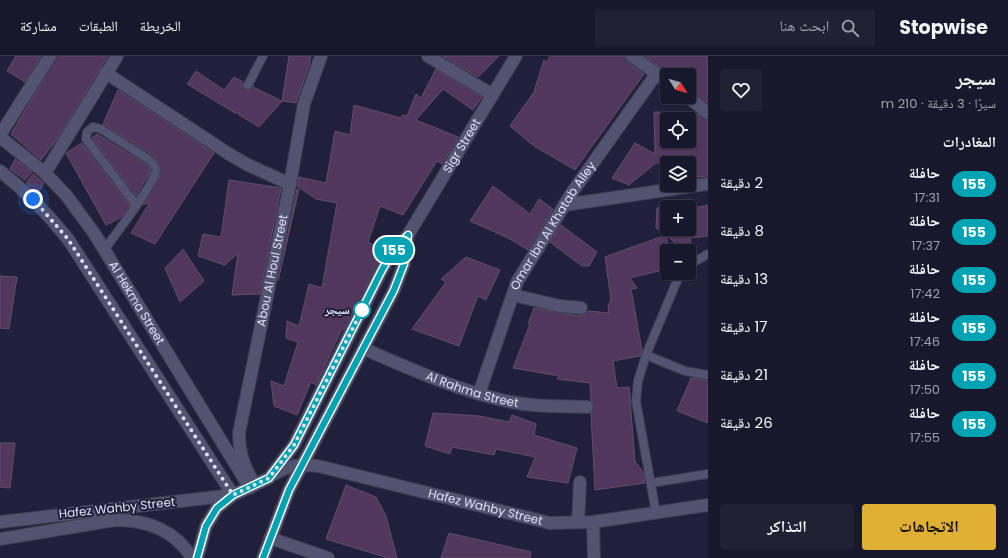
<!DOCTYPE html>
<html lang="ar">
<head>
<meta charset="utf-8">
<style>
  :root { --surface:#18182c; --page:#212134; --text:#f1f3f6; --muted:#9fa0a9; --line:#363748; --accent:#dfb034 }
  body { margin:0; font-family:Poppins,"Noto Naskh Arabic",sans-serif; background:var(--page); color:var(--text); direction:rtl; height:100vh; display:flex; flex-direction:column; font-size:15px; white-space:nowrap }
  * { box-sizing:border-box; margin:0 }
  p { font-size:13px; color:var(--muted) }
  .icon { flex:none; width:22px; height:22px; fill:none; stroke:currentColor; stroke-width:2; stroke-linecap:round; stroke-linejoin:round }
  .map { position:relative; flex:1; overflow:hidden; direction:ltr }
  .panel { display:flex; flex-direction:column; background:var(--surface); width:300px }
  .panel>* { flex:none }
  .badge { padding:0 8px; border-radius:13px; font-size:14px; line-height:26px }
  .needle { width:26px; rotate:127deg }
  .controls { position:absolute; left:660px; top:12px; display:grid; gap:8px }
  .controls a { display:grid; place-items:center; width:36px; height:36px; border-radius:4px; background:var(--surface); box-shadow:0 1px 3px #0004,0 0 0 1px var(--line); font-size:20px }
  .you { position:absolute; width:20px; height:20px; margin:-10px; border:3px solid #fff; border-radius:50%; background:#1a73e8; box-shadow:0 0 0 6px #1a73e833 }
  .map>.badge { position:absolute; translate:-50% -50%; box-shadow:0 0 0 2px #fff }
  h2 { padding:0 12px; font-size:15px; line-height:36px }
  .round { display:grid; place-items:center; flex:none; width:42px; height:42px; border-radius:4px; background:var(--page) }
  .summary { display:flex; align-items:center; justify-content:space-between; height:68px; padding:0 12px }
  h1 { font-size:19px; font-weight:700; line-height:30px }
  .button { display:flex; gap:8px; margin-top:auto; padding:8px 12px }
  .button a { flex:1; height:46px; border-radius:4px; background:var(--accent); color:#111; font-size:16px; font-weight:700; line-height:46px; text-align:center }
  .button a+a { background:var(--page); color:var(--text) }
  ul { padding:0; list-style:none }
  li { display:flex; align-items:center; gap:12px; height:48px; padding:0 12px }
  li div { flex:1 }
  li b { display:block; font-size:15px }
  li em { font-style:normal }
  li .badge { min-width:44px; font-weight:700; text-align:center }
  header { display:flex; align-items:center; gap:24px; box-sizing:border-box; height:56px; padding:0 20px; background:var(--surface); border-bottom:1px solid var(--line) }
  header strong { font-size:19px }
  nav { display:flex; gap:22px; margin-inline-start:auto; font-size:14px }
  .search { width:280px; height:36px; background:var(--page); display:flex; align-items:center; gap:10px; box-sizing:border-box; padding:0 14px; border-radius:4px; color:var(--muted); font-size:15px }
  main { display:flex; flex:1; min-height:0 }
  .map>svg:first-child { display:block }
  .building { fill:#51365d; stroke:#614e69; fill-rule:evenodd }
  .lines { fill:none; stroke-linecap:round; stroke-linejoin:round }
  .lane-casing { stroke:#3d3c53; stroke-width:10 }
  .street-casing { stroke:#3d3c53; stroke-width:14 }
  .secondary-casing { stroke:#3d3c53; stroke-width:14 }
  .lane { stroke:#515371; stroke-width:8 }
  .street { stroke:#515371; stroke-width:12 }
  .secondary { stroke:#515371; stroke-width:12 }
  .line-casing { stroke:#fff; stroke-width:9 }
  .line { stroke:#00a3b4; stroke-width:6 }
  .walk { stroke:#dfe0f3; stroke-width:4; stroke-dasharray:0 7.2 }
  .stop-dot { fill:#fff; stroke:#00a3b4; stroke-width:2 }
  .labels { text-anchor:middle; stroke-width:4; stroke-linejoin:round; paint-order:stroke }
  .street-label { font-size:12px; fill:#dfe0f3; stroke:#20203a }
  .stop-label { font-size:12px; font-weight:bold; fill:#dfe0f3; stroke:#20203a; text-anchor:end }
</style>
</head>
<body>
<header>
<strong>Stopwise</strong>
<div class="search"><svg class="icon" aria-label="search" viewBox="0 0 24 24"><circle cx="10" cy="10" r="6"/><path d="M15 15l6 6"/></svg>ابحث هنا</div>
<nav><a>الخريطة</a><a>الطبقات</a><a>مشاركة</a></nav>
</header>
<main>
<section class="panel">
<div class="summary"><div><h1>سيجر</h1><p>سيرًا · 3 دقيقة · 210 m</p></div><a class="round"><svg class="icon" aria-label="heart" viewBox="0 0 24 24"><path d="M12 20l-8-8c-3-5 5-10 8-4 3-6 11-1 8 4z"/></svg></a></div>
<h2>المغادرات</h2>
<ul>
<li><span class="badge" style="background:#00a3b4;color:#fff">155</span><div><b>حافلة</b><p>17:31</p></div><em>2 دقيقة</em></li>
<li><span class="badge" style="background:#00a3b4;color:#fff">155</span><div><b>حافلة</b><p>17:37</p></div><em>8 دقيقة</em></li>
<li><span class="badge" style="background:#00a3b4;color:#fff">155</span><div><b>حافلة</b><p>17:42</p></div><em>13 دقيقة</em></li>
<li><span class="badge" style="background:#00a3b4;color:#fff">155</span><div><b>حافلة</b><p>17:46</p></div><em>17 دقيقة</em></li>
<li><span class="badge" style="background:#00a3b4;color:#fff">155</span><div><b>حافلة</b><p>17:50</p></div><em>21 دقيقة</em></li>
<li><span class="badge" style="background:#00a3b4;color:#fff">155</span><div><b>حافلة</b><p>17:55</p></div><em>26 دقيقة</em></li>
</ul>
<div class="button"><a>الاتجاهات</a><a>التذاكر</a></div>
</section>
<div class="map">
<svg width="708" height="502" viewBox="0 0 708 502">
  <rect width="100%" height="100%" fill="#20203a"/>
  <g class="building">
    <path d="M 16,0 L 41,0 L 25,26 L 7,15 Z"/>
    <path d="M 57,0 L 108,0 L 58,82 L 41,104 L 11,78 Z"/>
    <path d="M 289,0 L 311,0 L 309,10 L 296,47 L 282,45 Z"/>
    <path d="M 443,0 L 499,0 L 478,21 Z"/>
    <path d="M 550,0 L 625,0 L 627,6 L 644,18 L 575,114 L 534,90 L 510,70 L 534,36 L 544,4 L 547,6 Z"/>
    <path d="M 645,0 L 708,0 L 708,47 L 689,33 L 689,19 L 671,19 Z"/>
    <path d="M 436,13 L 482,41 L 473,54 L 443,33 L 416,64 L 458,81 L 456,85 L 442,108 L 437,105 L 403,159 L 380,150 L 368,186 L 384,195 L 344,274 L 342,273 L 316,329 L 311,326 L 297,359 L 274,350 L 271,325 L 284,330 L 298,286 L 286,282 L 287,265 L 299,270 L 309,228 L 322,232 L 337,147 L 316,143 L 297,130 L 299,121 L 326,127 L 335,75 L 350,79 L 354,49 L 401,62 L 403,59 L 407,60 L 416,38 L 421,42 Z"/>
    <path d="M 196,15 L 224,34 L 234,21 L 243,26 L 243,30 L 246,34 L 251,34 L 253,31 L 282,45 L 259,71 L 239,59 L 239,57 L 235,57 L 187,28 Z"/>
    <path d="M 118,34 L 214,97 L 155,188 L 131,177 L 150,146 L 143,149 L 159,122 L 161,112 L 154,100 L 103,68 Z"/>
    <path d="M 654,56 L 696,57 L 708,64 L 708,120 L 689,122 L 689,107 L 656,107 L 629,129 L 612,122 L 635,87 L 655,98 ZM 667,63 L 689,63 L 689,85 L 667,85 Z"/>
    <path d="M 97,78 L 147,109 L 150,114 L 149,118 L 136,140 L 92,82 Z"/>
    <path d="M 82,87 L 130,150 L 122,161 L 106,169 L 66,97 Z"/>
    <path d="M 15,103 L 32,116 L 25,124 L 10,113 Z"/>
    <path d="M 33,118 L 44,127 L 37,138 L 26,127 Z"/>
    <path d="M 229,124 L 281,132 L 260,238 L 232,239 L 238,197 L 225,209 L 198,200 L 203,178 L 221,181 Z"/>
    <path d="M 493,130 L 530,158 L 539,143 L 553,153 L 528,194 L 508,182 L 470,165 Z"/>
    <path d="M 297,133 L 299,133 L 278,225 Z"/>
    <path d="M 685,143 L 686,151 L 667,151 L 667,173 L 689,173 L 689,153 L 708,149 L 708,180 L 690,182 L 692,200 L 689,195 L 686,195 L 667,180 L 667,213 L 630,222 L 637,232 L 631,233 L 642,294 L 640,300 L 613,305 L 617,332 L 629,331 L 635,405 L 643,416 L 645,427 L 595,434 L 591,357 L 594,351 L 591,345 L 590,327 L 557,323 L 559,320 L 513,312 L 530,268 L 528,268 L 534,252 L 578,260 L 584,259 L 588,255 L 609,257 L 608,250 L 611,243 L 605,201 L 666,179 L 656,172 L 657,152 Z"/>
    <path d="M 561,169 L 597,196 L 589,210 L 582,210 L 550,186 Z"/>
    <path d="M 183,193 L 204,225 L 180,246 L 165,212 Z"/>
    <path d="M 466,201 L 500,214 L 486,244 L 478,240 L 459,290 L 412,273 L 446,226 L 441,223 Z"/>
    <path d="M 0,220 L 17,221 L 9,273 L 0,272 Z"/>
    <path d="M 691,322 L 708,324 L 708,367 L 677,355 Z"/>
    <path d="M 433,357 L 479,360 L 509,366 L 512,359 L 536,368 L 534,379 L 577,392 L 568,427 L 527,421 L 535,401 L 496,393 L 494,399 L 452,391 L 450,398 L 425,390 Z"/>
    <path d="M 0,387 L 15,387 L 10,432 L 0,431 Z"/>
    <path d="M 346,429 L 376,441 L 386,460 L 397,502 L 388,502 L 326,483 Z"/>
    <path d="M 449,477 L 531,496 L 530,502 L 441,502 Z"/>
  </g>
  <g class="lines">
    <defs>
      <g id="lane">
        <path d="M 248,29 L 263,0"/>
        <path d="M 104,194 C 114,180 156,127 156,113 L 151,105 L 101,73 L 93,71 L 87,76 L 86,83 L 136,149"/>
        <path d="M 689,209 L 708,198"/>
        <path d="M 646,299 L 685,315 L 708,319"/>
        <path d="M 651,427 L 708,418"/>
        <path d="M 656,457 L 636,345 L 638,325 L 646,299 L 676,227 L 681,217"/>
      </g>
      <g id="street">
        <path d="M 428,0 L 491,38"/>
        <path d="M 632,0 L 667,25"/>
        <path d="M 106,17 L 229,98 L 248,109 L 290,128"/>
        <path d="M 688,41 L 708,57"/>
        <path d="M 0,79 L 50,0"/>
        <path d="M 45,117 L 117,0"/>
        <path d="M 564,149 L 708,128"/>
        <path d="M 513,239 L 560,250 L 581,252"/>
        <path id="s1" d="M 364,293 C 409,312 454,333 502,344 C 530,351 559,350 587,351"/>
        <path id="s2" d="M 479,338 L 517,226 L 573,135 L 657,17"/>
        <path id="s3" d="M 255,429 C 244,411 239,397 239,377 L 290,128 L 304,48 L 321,0"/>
        <path d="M 578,466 L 580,426"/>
        <path d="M 593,466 L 594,502"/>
        <path d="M 270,482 L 328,502"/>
      </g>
      <g id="secondary">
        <path id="s4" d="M 0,81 L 45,117 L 66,139 L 94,177 L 250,432"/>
        <path d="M 0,115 C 26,135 47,157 68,183 L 233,439 L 0,466"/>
        <path id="s5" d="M 274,418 C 289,409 301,408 318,410 L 550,467 L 593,466 L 708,449"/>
        <path d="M 0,483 L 115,464 C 146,464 175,474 192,502"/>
        <path id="s6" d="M 197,502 L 206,470 L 217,452 L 233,439 L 269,422 L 294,389 L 382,214 L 393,195 L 408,179 L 516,0"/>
        <path d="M 263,502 L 289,434 L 394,234 L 404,208 L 408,179"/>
      </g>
    </defs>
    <use href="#lane" class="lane-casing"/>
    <use href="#street" class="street-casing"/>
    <use href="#secondary" class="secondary-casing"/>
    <use href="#lane" class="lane"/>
    <use href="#street" class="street"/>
    <use href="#secondary" class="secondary"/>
  </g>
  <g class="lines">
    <defs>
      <path id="line" d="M 197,502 L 206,470 L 217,452 L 233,439 L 269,422 L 294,389 L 382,214 L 393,195 L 408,179 L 404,208 L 394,234 L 289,434 L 263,502"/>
    </defs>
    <use href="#line" class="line-casing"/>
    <use href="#line" class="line"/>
    <path class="walk" d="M 33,143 L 68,183 L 233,439 L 269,422 L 294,389 L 362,254"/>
  </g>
  <circle class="stop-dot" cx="362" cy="254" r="8"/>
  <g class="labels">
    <g class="street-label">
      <text dy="4" stroke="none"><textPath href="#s6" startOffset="500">Sigr Street</textPath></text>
      <text dy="4" stroke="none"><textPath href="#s2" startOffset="185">Omar Ibn Al Khatab Alley</textPath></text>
      <text dy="4" stroke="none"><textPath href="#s3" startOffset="221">Abou Al Houl Street</textPath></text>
      <text dy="4" stroke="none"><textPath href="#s4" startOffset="217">Al Hekma Street</textPath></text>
      <text dy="4" stroke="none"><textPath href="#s1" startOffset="116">Al Rahma Street</textPath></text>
      <text dy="4" stroke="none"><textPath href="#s5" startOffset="218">Hafez Wahby Street</textPath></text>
      <text transform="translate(117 452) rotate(-6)" y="4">Hafez Wahby Street</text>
    </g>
    <g class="stop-label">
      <text x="350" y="258">سيجر</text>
    </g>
  </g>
</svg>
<div class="controls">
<a><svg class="needle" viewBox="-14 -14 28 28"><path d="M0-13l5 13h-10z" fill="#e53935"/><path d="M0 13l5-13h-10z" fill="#9fa0a9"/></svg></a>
<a><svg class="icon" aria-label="locate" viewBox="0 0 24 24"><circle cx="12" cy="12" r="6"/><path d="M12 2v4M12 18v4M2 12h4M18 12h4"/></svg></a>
<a><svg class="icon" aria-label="layers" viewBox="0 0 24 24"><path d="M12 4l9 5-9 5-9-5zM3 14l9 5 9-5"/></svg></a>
<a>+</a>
<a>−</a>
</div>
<div class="you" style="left:33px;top:143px"></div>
<b class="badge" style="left:394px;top:194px;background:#00a3b4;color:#fff">155</b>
</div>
</main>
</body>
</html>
